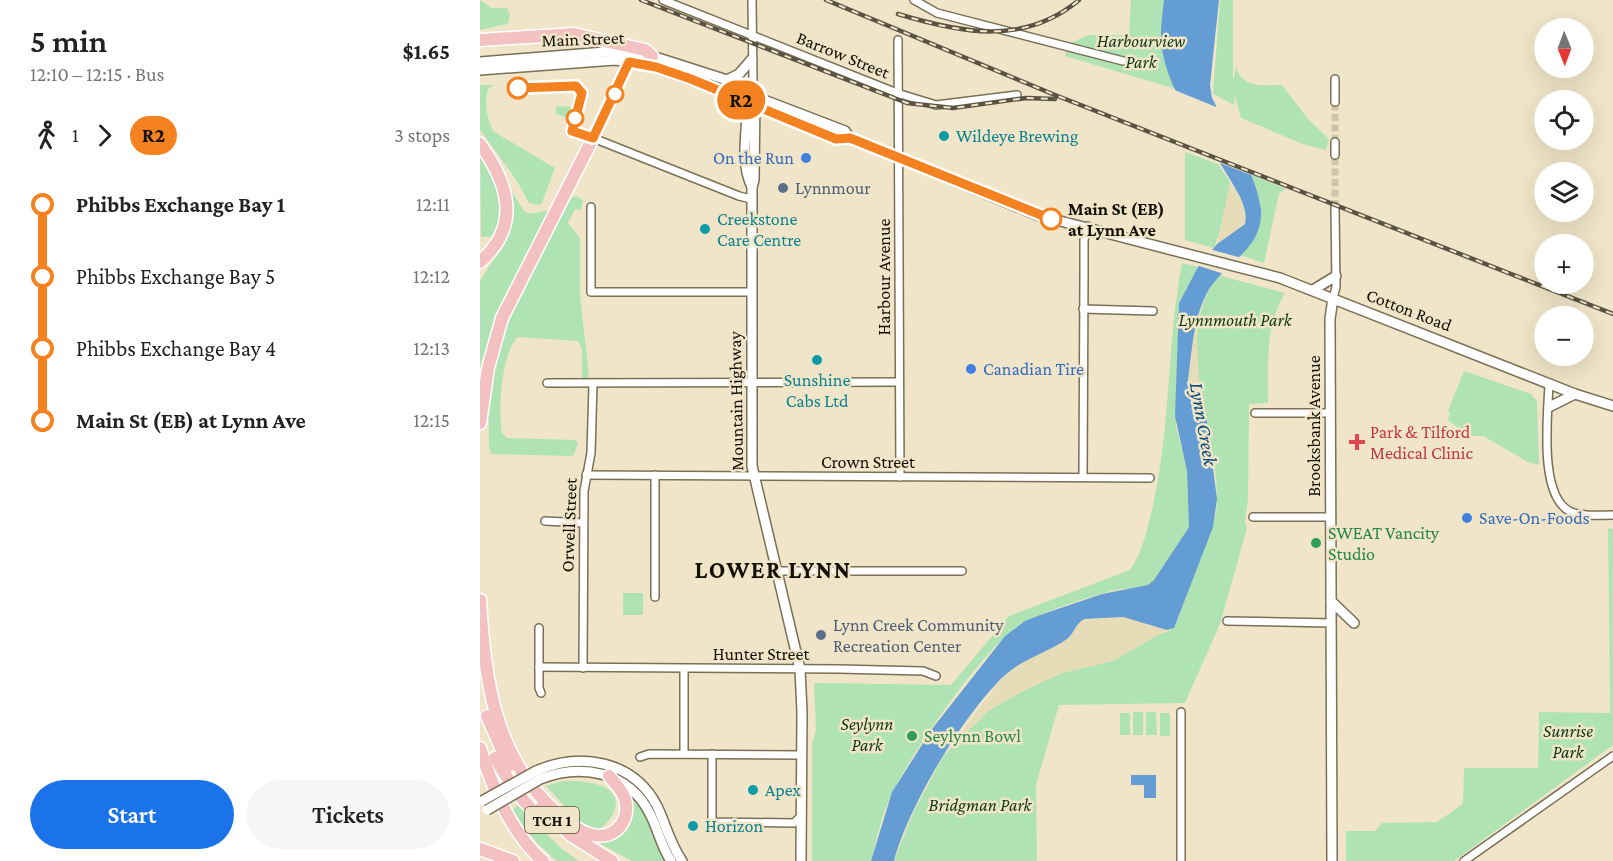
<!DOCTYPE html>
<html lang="en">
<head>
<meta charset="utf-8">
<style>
  :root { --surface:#fff; --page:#f6f6f6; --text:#222; --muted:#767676; --accent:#1a73e8 }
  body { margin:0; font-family:"Crimson Pro",serif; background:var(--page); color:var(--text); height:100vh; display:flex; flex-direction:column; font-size:22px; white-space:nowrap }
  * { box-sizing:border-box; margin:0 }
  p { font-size:20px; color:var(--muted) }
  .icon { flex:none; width:33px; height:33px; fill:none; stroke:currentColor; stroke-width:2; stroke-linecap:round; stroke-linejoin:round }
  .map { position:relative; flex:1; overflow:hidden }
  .side { display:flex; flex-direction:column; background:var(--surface); width:480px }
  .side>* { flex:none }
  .badge { padding:0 12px; border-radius:20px; font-size:21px; line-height:39px }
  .needle { width:39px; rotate:179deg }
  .controls { position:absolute; left:1054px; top:18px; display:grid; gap:12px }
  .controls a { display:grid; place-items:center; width:60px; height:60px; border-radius:50%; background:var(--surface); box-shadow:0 6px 24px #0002; font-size:30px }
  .map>.badge { position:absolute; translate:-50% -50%; box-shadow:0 0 0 3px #fff }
  .legs { display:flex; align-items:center; gap:9px; height:66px; padding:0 30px; font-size:20px }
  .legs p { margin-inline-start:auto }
  .headline { display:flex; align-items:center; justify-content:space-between; height:102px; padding:0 30px }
  h1 { font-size:33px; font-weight:600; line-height:45px }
  .cta { display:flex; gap:12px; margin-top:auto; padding:12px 30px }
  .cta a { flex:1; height:69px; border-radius:36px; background:var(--accent); color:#fff; font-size:24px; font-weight:600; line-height:69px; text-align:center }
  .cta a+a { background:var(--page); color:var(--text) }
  ul { padding:0 30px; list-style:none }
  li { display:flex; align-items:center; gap:21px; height:72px; font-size:22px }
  li i { display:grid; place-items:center; width:9px; height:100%; margin:0 8px; background:currentColor }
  li i::after { content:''; width:15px; height:15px; margin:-8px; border:4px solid; border-radius:50%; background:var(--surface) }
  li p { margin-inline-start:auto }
  li:first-child i { background:linear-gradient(#0000 50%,currentColor 0) }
  li:last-child i { background:linear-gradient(currentColor 50%,#0000 0) }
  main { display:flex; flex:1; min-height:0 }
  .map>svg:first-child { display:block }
  .green { fill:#b0e3b4 }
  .sand { fill:#e6dcb7 }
  .water { fill:#649dd3 }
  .pier { fill:#f0e5c8 }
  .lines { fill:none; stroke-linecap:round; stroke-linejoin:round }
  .street-tunnel { stroke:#cfc5ab; stroke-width:7; stroke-dasharray:7 3.5; stroke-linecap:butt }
  .street-casing { stroke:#7a7056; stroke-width:10 }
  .secondary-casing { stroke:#7a7056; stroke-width:12 }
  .highway-casing { stroke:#fff; stroke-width:15 }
  .street { stroke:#fff; stroke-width:7 }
  .secondary { stroke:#fff; stroke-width:9 }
  .highway { stroke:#f3c1c2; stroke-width:12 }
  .rail-casing { stroke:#5a5343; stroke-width:4.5 }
  .rail { stroke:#f0e5c8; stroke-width:2; stroke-dasharray:7; stroke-linecap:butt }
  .secondary-bridge-casing { stroke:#7a7056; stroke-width:12; stroke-linecap:butt }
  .secondary-bridge { stroke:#fff; stroke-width:9 }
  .line-1-casing { stroke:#fff; stroke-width:14 }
  .line-1 { stroke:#f58220; stroke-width:9 }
  .stop-1-dot { fill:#fff; stroke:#f58220; stroke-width:3 }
  .culture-dot { fill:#0f9aa8; stroke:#f0e5c8; stroke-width:2 }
  .shop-dot { fill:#3f7fe0; stroke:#f0e5c8; stroke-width:2 }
  .service-dot { fill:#5c6f8a; stroke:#f0e5c8; stroke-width:2 }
  .health-dot { fill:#e0444e; stroke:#f0e5c8; stroke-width:2 }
  .leisure-dot { fill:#2e9e5b; stroke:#f0e5c8; stroke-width:2 }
  .labels { text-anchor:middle; stroke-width:5; stroke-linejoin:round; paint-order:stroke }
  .shield { fill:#f0e5c8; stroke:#565040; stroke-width:1.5 }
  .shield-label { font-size:16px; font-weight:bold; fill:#141006 }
  .street-label { font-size:18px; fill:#141006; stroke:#f0e5c8 }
  .park-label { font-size:18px; font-style:italic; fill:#0c3815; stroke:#f0e5c8 }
  .culture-label { font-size:18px; fill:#0d838f; stroke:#f0e5c8; text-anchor:start }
  .shop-label { font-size:18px; fill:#366cbe; stroke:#f0e5c8; text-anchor:start }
  .service-label { font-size:18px; fill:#4e5e75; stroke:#f0e5c8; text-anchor:start }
  .stop-label { font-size:18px; font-weight:bold; fill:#141006; stroke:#f0e5c8; text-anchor:start }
  .health-label { font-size:18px; fill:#be3a42; stroke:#f0e5c8; text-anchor:start }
  .leisure-label { font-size:18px; fill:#27864d; stroke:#f0e5c8; text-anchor:start }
  .water-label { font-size:20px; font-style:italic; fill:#024879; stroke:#f0e5c8 }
  .district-label { font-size:24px; font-weight:bold; letter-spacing:1.5px; fill:#141006; stroke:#f0e5c8 }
</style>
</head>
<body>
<main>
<section class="side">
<div class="headline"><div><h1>5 min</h1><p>12:10 – 12:15 · Bus</p></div><b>$1.65</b></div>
<div class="legs"><svg class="icon" aria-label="walk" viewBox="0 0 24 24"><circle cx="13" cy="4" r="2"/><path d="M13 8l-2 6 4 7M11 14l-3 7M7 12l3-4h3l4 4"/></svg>1<svg class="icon" aria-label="forward" viewBox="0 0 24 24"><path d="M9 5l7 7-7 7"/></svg><b class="badge" style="background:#f58220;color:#111">R2</b><p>3 stops</p></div>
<ul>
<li><i style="color:#f58220"></i><b>Phibbs Exchange Bay 1</b><p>12:11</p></li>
<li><i style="color:#f58220"></i><span>Phibbs Exchange Bay 5</span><p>12:12</p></li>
<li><i style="color:#f58220"></i><span>Phibbs Exchange Bay 4</span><p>12:13</p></li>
<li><i style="color:#f58220"></i><b>Main St (EB) at Lynn Ave</b><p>12:15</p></li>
</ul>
<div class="cta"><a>Start</a><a>Tickets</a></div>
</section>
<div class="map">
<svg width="1133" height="861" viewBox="0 0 1133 861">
  <rect width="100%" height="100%" fill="#f0e5c8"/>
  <g class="green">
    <path d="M 0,0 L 12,8 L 27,8 L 30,15 L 28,24 L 0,30 Z"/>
    <path d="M 651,0 L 684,0 L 682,53 L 696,89 L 585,56 L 588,44 L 609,35 L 649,35 Z"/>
    <path d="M 740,0 L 753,0 L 753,81 L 756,67 C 763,89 783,85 802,85 L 828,119 L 849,139 L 846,150 L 823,144 L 761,118 L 755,96 L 754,105 L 733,94 Z"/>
    <path d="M 0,85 L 14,85 L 8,89 C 4,103 7,118 13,131 L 75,168 L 61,205 L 49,203 L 37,181 L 0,130 Z"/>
    <path d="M 76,106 L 93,107 L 92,119 L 76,114 Z"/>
    <path d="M 705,152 L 738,164 L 750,182 L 743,222 L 734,248 L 705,240 Z"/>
    <path d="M 0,153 C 19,183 28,203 14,237 L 1,237 Z"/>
    <path d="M 770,174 L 806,189 L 799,194 L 784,263 L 760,255 C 789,230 783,207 770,174 Z"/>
    <path d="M 24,179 L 44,211 L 50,214 L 69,210 L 70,212 L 4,371 L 0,371 L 0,281 L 20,249 L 28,224 Z"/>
    <path d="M 96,196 L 103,200 L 101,210 L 95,209 L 88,223 L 100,238 L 100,294 L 109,377 L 102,379 L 102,349 L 98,341 L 38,337 C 21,353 18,411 22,433 L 27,438 L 95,440 L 98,443 L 94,455 L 90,456 L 11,454 C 8,446 9,436 9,427 C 5,349 48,281 80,213 L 89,199 Z"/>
    <path d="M 702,263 L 718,267 L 699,303 L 699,310 L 696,426 L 707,471 L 709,527 L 674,580 L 668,585 C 659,590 651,588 641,589 C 619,593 566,611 546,621 C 510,638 432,753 413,791 C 402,813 397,838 391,861 L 332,861 L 332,743 L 336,730 L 334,683 L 471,685 L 529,616 L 650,570 C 664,550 668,525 674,501 C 691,422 687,342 702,263 Z"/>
    <path d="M 738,275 L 805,293 C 785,326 788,365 788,403 L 769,404 L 768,499 L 765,522 L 767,528 L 740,624 L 705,703 L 579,705 L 556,785 L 557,861 L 414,861 L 433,813 L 464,755 L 508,711 L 555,684 L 691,630 L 697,621 C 703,605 708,589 714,573 C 723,548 737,525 737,499 C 738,424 690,343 738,275 Z"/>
    <path d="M 984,371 L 1051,394 L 1057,401 L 1059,465 L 1048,462 L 1003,436 L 988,436 L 968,420 L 970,413 L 968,411 Z"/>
    <path d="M 1128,528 L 1133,529 L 1133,745 L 974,861 L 866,861 L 866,831 L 895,831 L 902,823 L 957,822 L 983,804 L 984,768 L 1058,768 L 1059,712 L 1130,713 Z"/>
    <rect x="143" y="593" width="20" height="22"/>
    <rect x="653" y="712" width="10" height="23"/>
    <path d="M 666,712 L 676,712 L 677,735 L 666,735 Z"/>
    <rect x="640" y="713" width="10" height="22"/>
    <rect x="680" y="713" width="10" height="23"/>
    <path d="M 82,781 C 95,781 112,781 124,787 C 146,797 134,822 117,830 L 99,822 L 66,786 Z"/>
    <path d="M 148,793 L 162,811 L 186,861 L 152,861 L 111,839 C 128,841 137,840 149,827 Z"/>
    <path d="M 38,805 L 82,849 L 99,861 L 77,861 L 57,843 L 31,811 Z"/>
  </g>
  <g class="sand">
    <path d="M 750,182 L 763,204 L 766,222 L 737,244 Z"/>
    <path d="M 716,323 L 720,400 L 707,384 Z"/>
    <path d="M 643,617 L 687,630 L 633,661 L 579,674 L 529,698 L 508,711 L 464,755 L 524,676 L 553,656 L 591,636 L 600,621 Z"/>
  </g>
  <g class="water">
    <path d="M 684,0 L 739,0 L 730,85 L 732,98 C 748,131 778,176 781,211 C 783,252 741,263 726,295 C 713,321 712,352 708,380 L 707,384 L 720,400 L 726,414 L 737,499 L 733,527 L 694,628 L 687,630 L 643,617 L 605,619 C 595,623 595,633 587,639 C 567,653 542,659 524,676 C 483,715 428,807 414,861 L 391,861 L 412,792 L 452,729 L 525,636 L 545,621 L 560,615 L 622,594 L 668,585 L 674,580 L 709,527 L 707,471 L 695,416 L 699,303 L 718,267 L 737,244 L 765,224 C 767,214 764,206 760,197 C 736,150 695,109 683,55 C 679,39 682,16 684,0 Z"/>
    <path d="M 651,775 L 676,775 L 676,798 L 664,798 L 664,785 L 651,785 Z"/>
  </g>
  <g class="pier">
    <path d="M 692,89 L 741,109 L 774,176 L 732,160 Z"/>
    <path d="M 729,249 L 762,258 L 744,274 L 716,265 Z"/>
  </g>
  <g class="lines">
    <g class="street-tunnel">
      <path d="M 855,142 L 855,102"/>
      <path d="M 855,207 L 855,155"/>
    </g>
    <defs>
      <g id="street">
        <path d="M 183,0 L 417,93 L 456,105 L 537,95"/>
        <path d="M 272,0 L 273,84"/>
        <path d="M 434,0 L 457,13 L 643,61"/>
        <path d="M 418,40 L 420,477"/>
        <path d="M 855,102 L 855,79"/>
        <path d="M 113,138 L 259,196 L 271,199"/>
        <path d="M 855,142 L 855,155"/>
        <path d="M 111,207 L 111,292 L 271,292"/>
        <path d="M 853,298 L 856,287 L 855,207"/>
        <path d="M 603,309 L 673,311"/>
        <path d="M 67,383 L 419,382"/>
        <path d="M 1069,383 C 1068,415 1058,497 1091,512 C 1104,517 1119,515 1133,515"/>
        <path d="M 775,413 L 851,413"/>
        <path d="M 106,475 L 670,478"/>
        <path d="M 603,477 L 604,273 L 604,240 L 608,226"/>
        <path d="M 773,517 L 851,517"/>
        <path d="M 65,521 L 103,523"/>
        <path d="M 296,571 L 482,571"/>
        <path d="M 175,597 L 175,475"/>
        <path d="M 747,621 L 851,623"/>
        <path d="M 59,628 L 59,688 L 61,693"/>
        <path d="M 59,667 L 359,669 L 443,671 L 456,676"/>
        <path d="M 103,668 L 104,491 L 111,453 L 113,384"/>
        <path d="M 204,753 L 204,669"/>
        <path d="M 232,754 L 232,822 L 314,823 L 322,815"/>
        <path d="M 160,757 L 169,754 L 322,755"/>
        <path d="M 701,861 L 701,712"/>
        <path d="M 984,861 L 1133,756"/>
      </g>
      <g id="secondary">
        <path d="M 0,62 L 125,52 L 172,56 L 247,80 L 284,100 L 365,131 L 370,138"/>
        <path d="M 0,70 L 135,60 L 166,64 L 229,86 L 356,139 L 370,138 L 557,215 L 800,278 L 1095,394 L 1133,406"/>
        <path d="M 247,80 L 259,74 L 272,59"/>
        <path d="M 273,84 L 275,95 L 274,180 L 272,187 L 272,466 L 320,669 L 322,712 L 321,861"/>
        <path d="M 268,98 C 268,125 259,162 272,187"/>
        <path d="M 113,138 L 149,62"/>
        <path d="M 833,290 L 856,276"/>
        <path d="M 1069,407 L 1095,394"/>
        <path d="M 851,601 L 874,623"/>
        <path d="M 56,771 C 100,752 153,760 177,806 C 186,825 190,844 202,861"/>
        <path d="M 60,779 C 101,763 149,771 170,814 C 178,829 181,846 191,861"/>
        <path d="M 852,861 L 850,319 L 853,298"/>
      </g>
      <g id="highway">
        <path d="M 0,40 L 94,34 L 165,50 L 172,56"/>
        <path d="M 0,144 C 28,183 42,225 0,262"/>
        <path d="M 0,423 L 8,368 L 22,318 L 113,138"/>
        <path d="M 0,600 C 4,676 14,757 75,811 C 86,820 98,832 113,835 C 135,840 151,820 145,799 C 142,790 135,783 129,776"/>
        <path d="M 7,716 L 29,766"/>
        <path d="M 0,748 C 12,787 31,833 63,861"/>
        <path d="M 15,758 L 36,792 L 64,823"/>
        <path d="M 61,808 L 92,836 L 132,861"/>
        <path d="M 0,849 L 33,861"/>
      </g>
    </defs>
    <use href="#street" class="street-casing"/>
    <use href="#secondary" class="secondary-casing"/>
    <use href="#highway" class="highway-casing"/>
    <use href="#street" class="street"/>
    <use href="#secondary" class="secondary"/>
    <use href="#highway" class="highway"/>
    <defs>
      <g id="rail">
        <path d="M 161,0 L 427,103 L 473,108 L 546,98 L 575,99"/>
        <path d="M 346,0 L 575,95 L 1133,314"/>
        <path d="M 418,14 C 481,33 544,46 599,0"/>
      </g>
    </defs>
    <use href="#rail" class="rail-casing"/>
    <use href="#rail" class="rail"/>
    <defs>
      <g id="secondary-bridge">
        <path d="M 2,801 L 56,771"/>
        <path d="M 7,810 L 60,779"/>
      </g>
    </defs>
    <use href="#secondary-bridge" class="secondary-bridge-casing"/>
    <use href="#secondary-bridge" class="secondary-bridge"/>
  </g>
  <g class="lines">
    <defs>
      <path id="line-1" d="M 38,88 L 96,86 L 102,93 L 92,131 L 113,138 L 149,62 L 176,67 L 211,79 L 356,139 L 370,138 L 571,219"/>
    </defs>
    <use href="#line-1" class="line-1-casing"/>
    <use href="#line-1" class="line-1"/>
  </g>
  <g class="stop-1-dot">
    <circle cx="38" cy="88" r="10"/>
    <circle cx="135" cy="94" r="8"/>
    <circle cx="95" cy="118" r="8"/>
    <circle cx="571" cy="219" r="10"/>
  </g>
  <g class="culture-dot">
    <circle cx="464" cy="136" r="6"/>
    <circle cx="225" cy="229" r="6"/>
    <circle cx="337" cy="360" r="6"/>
    <circle cx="273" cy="790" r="6"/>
    <circle cx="213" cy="826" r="6"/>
  </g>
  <g class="shop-dot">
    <circle cx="326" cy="158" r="6"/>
    <circle cx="491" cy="369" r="6"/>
    <circle cx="987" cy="518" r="6"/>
  </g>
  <g class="service-dot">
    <circle cx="303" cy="188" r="6"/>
    <circle cx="341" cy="635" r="6"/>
  </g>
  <path class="health-dot" d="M874 433h6v6h6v6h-6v6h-6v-6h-6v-6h6z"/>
  <g class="leisure-dot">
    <circle cx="836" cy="543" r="6"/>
    <circle cx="432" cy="736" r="6"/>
  </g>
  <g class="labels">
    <rect class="shield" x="45" y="807" width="54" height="26" rx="4.5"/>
    <g class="shield-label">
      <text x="72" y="826">TCH 1</text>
    </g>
    <g class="street-label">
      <text transform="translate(103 39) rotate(-2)" y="6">Main Street</text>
      <text transform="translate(363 55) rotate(22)" y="6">Barrow Street</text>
      <text transform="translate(404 277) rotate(-90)" y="6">Harbour Avenue</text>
      <text transform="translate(929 310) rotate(21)" y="6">Cotton Road</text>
      <text transform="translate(256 401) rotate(-91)" y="6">Mountain Highway</text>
      <text transform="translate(834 426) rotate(-90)" y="6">Brooksbank Avenue</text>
      <text x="388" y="468">Crown Street</text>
      <text transform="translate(89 525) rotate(-88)" y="6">Orwell Street</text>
      <text x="281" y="660">Hunter Street</text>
    </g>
    <g class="park-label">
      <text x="661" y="47">Harbourview<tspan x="661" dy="21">Park</tspan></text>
      <text x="755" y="326">Lynnmouth Park</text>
      <text x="387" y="730">Seylynn<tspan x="387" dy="21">Park</tspan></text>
      <text x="1088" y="737">Sunrise<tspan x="1088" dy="21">Park</tspan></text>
      <text x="500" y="811">Bridgman Park</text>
    </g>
    <g class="culture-label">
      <text x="476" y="142">Wildeye Brewing</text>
      <text x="237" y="225">Creekstone<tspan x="237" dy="21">Care Centre</tspan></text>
      <text x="337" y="386" text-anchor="middle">Sunshine<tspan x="337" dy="21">Cabs Ltd</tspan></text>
      <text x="285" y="796">Apex</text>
      <text x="225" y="832">Horizon</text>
    </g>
    <g class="shop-label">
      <text x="314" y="164" text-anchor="end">On the Run</text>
      <text x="503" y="375">Canadian Tire</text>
      <text x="999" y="524">Save-On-Foods</text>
    </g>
    <g class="service-label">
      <text x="315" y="194">Lynnmour</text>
      <text x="353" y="631">Lynn Creek Community<tspan x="353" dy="21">Recreation Center</tspan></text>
    </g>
    <g class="stop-label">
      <text x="588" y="215">Main St (EB)<tspan x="588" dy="21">at Lynn Ave</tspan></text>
    </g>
    <g class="health-label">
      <text x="890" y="438">Park &amp; Tilford<tspan x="890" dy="21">Medical Clinic</tspan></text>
    </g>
    <g class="leisure-label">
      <text x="848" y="539">SWEAT Vancity<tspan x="848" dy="21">Studio</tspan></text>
      <text x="444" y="742">Seylynn Bowl</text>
    </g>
    <g class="water-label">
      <text transform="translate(724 424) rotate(80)" y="7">Lynn Creek</text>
    </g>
    <g class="district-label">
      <text x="293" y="578">LOWER LYNN</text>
    </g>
  </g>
</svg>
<div class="controls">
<a><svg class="needle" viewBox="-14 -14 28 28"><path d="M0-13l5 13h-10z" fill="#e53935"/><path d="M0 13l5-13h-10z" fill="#767676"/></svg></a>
<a><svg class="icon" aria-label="locate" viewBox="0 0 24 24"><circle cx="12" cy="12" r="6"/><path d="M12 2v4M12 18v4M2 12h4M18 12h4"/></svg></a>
<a><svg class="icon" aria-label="layers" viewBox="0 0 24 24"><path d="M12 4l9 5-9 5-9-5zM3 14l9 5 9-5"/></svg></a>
<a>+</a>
<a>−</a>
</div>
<b class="badge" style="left:261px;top:100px;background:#f58220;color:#111">R2</b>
</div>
</main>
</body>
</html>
